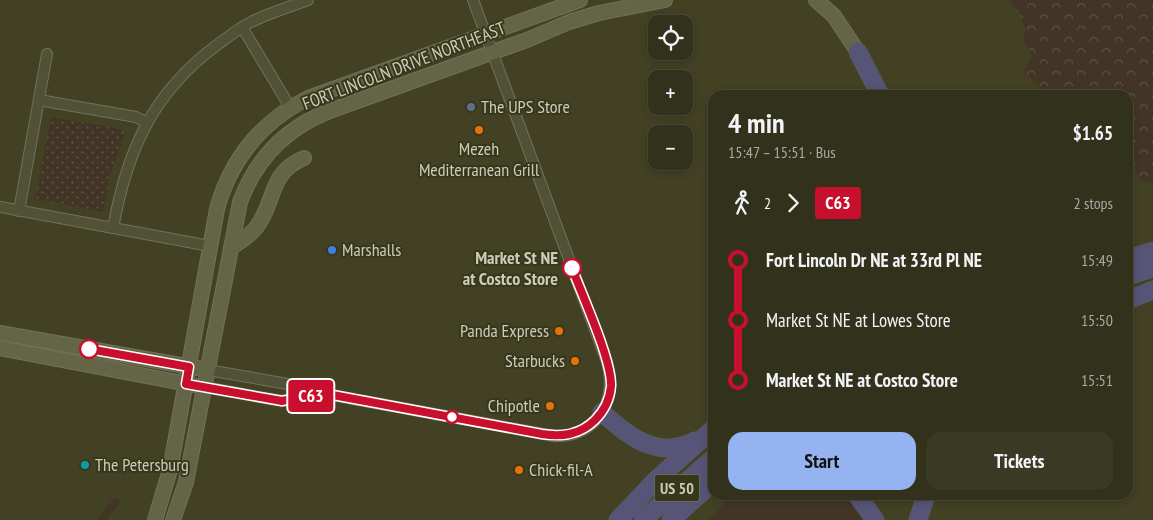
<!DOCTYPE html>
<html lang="en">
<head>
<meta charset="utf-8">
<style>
  :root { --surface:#32311b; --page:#3a3924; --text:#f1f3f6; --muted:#a8a9a3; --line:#4d4c3a; --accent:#95b2f1 }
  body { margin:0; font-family:"PT Sans Narrow",sans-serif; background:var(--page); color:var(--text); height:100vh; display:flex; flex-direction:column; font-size:19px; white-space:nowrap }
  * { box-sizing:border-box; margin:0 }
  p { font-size:16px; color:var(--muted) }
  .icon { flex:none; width:28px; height:28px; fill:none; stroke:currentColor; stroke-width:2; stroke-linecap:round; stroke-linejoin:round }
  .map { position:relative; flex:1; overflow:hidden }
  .drawer { position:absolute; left:708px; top:90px; width:425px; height:410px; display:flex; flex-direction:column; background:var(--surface); border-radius:15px; box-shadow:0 2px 8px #0003,0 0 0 1px var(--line) }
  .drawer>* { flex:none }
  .badge { padding:0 10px; border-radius:4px; font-size:18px; line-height:32px }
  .controls { position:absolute; left:648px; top:15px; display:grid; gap:10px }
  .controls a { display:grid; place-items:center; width:45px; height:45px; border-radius:10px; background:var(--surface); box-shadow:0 2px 8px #0003,0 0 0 1px var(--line); font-size:25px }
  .map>.badge { position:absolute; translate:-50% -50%; box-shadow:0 0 0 2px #fff }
  .legs { display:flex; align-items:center; gap:8px; height:55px; padding:0 20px; font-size:16px }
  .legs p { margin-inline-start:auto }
  .summary { display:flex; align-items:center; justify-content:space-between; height:85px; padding:0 20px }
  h1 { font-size:28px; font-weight:700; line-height:38px }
  .action { display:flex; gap:10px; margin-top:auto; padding:10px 20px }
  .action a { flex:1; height:58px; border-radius:15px; background:var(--accent); color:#111; font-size:20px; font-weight:700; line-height:58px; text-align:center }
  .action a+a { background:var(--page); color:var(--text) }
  ul { padding:0 20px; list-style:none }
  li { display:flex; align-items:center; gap:18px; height:60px; font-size:19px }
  li i { display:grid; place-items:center; width:8px; height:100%; margin:0 6px; background:currentColor }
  li i::after { content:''; width:12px; height:12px; margin:-6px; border:4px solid; border-radius:50%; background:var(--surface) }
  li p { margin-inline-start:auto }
  li:first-child i { background:linear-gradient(#0000 50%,currentColor 0) }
  li:last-child i { background:linear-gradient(currentColor 50%,#0000 0) }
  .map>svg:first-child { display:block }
  .grass { fill:#433526 }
  .forest { fill:url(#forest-crowns) }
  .park { fill:url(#park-dots) }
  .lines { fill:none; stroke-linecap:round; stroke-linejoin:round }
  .street-casing { stroke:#727259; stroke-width:12 }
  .secondary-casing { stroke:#727259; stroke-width:16 }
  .highway-casing { stroke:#5c5c43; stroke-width:19 }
  .street { stroke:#515138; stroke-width:10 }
  .secondary { stroke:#646546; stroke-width:14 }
  .highway { stroke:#565578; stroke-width:18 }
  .line-1-casing { stroke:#fff; stroke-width:11 }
  .line-1 { stroke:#c8102e; stroke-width:8 }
  .service-dot { fill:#5c6f8a; stroke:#37371d; stroke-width:2 }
  .food-dot { fill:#e8710a; stroke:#37371d; stroke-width:2 }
  .shop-dot { fill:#3f7fe0; stroke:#37371d; stroke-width:2 }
  .stop-1-dot { fill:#fff; stroke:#c8102e; stroke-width:2.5 }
  .culture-dot { fill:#0f9aa8; stroke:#37371d; stroke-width:2 }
  .labels { text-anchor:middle; stroke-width:4; stroke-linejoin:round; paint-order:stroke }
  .shield { fill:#37371d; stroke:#9f9f87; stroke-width:1 }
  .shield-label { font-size:16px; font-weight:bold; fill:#cbccb5 }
  .street-label { font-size:18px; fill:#cbccb5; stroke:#37371d }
  .poi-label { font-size:18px; fill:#cbccb5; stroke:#37371d; text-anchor:start }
  .stop-label { font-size:18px; font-weight:bold; fill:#cbccb5; stroke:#37371d; text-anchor:end }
</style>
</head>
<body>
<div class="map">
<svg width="1153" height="520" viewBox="0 0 1153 520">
  <defs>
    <pattern id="forest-crowns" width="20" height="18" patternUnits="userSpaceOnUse" patternTransform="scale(1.25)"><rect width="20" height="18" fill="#433526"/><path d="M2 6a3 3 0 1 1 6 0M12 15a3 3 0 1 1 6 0" fill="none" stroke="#5d5143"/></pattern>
    <pattern id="park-dots" width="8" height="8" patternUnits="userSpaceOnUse" patternTransform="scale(1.25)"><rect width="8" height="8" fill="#433526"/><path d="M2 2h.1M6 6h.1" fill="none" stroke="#5d5143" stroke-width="1.8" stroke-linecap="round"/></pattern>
  </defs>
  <rect width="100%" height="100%" fill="#424124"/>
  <path class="grass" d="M 733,495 L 845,495 L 866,520 L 708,520 Z"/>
  <g class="forest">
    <path d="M 1008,0 L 1153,0 L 1153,183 L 1141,181 L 1136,173 L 1134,159 L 1128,154 L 1128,95 L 1047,95 L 1024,72 L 1024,69 C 1037,53 1030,56 1024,40 C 1023,36 1025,32 1026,28 L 1021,21 L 1019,10 L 1012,6 Z"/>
    <path d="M 119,498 L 119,505 L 109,515 L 108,520 L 97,520 L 111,500 Z"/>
  </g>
  <path class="park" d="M 51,117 L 121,129 L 125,135 L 110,175 L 103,212 L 35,199 Z"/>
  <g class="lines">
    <defs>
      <g id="street">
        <path d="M 242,27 L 290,107"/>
        <path d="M 39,100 L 136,117 L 147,123"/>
        <path d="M 0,207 L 210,246"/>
        <path d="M 19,211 L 47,54"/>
        <path d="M 113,228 C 127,151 152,93 217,45 C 228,37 239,28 251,22 C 269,13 289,7 308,0"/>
        <path d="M 208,370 L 299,386 L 321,393 L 554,436 C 597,438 618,400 607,362 L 473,0"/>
        <path d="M 204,387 L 282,401 L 321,393"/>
      </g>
      <g id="secondary">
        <path d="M 816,0 L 834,16 L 858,52"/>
        <path d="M 231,248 C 240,241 252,235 258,225 C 276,199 269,173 304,158"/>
        <path d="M 0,333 L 197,368"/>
        <path d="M 0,348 L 193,385"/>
        <path d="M 155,520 L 170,470 L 217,209 C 231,158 261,122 308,98 L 580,0"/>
        <path d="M 173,520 L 186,482 L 240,202 C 256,159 285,129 327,112 L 527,40 L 569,22 L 599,13 L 665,0"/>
      </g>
      <g id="highway">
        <path d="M 858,52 L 880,95"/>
        <path d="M 1128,259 L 1153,251"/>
        <path d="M 1128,276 L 1153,268"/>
        <path d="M 1128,300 L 1153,290"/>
        <path d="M 602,412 C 628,437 659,460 695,441"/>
        <path d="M 857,495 L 875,520"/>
        <path d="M 618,520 L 656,480 L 712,430"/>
        <path d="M 643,520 L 712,459"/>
        <path d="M 671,520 L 712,483"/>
        <path d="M 918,520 L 926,495"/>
      </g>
    </defs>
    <use href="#street" class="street-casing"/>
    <use href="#secondary" class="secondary-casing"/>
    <use href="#highway" class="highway-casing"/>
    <use href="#street" class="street"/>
    <use href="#secondary" class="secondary"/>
    <use href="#highway" class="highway"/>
  </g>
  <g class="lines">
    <defs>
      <path id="line-1" d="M 89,349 L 189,367 L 186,384 L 282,401 L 322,393 L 542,434 C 562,437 580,435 595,420 C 605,410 610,399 611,386 C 612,360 582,295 572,268"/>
    </defs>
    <use href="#line-1" class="line-1-casing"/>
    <use href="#line-1" class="line-1"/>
  </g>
  <circle class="service-dot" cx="471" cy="107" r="5"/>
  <g class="food-dot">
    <circle cx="479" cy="130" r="5"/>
    <circle cx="559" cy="331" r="5"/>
    <circle cx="575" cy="361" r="5"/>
    <circle cx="550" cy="406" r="5"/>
    <circle cx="519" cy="470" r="5"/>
  </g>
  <circle class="shop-dot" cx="332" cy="250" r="5"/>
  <g class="stop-1-dot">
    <circle cx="572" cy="268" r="9"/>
    <circle cx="89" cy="349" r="9"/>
    <circle cx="452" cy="417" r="6"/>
  </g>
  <circle class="culture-dot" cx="85" cy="465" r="5"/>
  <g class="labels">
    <rect class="shield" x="654.5" y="474.5" width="45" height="27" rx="4"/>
    <g class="shield-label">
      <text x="677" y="494">US 50</text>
    </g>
    <g class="street-label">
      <text transform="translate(404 66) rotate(-21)" y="6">FORT LINCOLN DRIVE NORTHEAST</text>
    </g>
    <g class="poi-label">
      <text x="481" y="113">The UPS Store</text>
      <text x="479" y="155" text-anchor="middle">Mezeh<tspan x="479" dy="21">Mediterranean Grill</tspan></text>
      <text x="342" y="256">Marshalls</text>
      <text x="549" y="337" text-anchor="end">Panda Express</text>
      <text x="565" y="367" text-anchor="end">Starbucks</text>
      <text x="540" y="412" text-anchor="end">Chipotle</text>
      <text x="95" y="471">The Petersburg</text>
      <text x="529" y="476">Chick-fil-A</text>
    </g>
    <g class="stop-label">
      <text x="558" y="264">Market St NE<tspan x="558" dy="21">at Costco Store</tspan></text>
    </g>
  </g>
</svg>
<div class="controls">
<a><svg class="icon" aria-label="locate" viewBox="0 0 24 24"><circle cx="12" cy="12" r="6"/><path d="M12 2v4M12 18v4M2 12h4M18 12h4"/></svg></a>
<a>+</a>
<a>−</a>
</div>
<b class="badge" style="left:311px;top:396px;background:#c8102e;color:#fff">C63</b>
<section class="drawer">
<div class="summary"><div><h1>4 min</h1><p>15:47 – 15:51 · Bus</p></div><b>$1.65</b></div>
<div class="legs"><svg class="icon" aria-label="walk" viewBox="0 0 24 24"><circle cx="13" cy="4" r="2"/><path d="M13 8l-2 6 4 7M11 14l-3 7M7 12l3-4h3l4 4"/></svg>2<svg class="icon" aria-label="forward" viewBox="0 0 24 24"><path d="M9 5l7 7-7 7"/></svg><b class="badge" style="background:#c8102e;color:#fff">C63</b><p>2 stops</p></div>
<ul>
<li><i style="color:#c8102e"></i><b>Fort Lincoln Dr NE at 33rd Pl NE</b><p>15:49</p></li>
<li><i style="color:#c8102e"></i><span>Market St NE at Lowes Store</span><p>15:50</p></li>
<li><i style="color:#c8102e"></i><b>Market St NE at Costco Store</b><p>15:51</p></li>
</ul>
<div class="action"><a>Start</a><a>Tickets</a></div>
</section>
</div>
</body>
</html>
